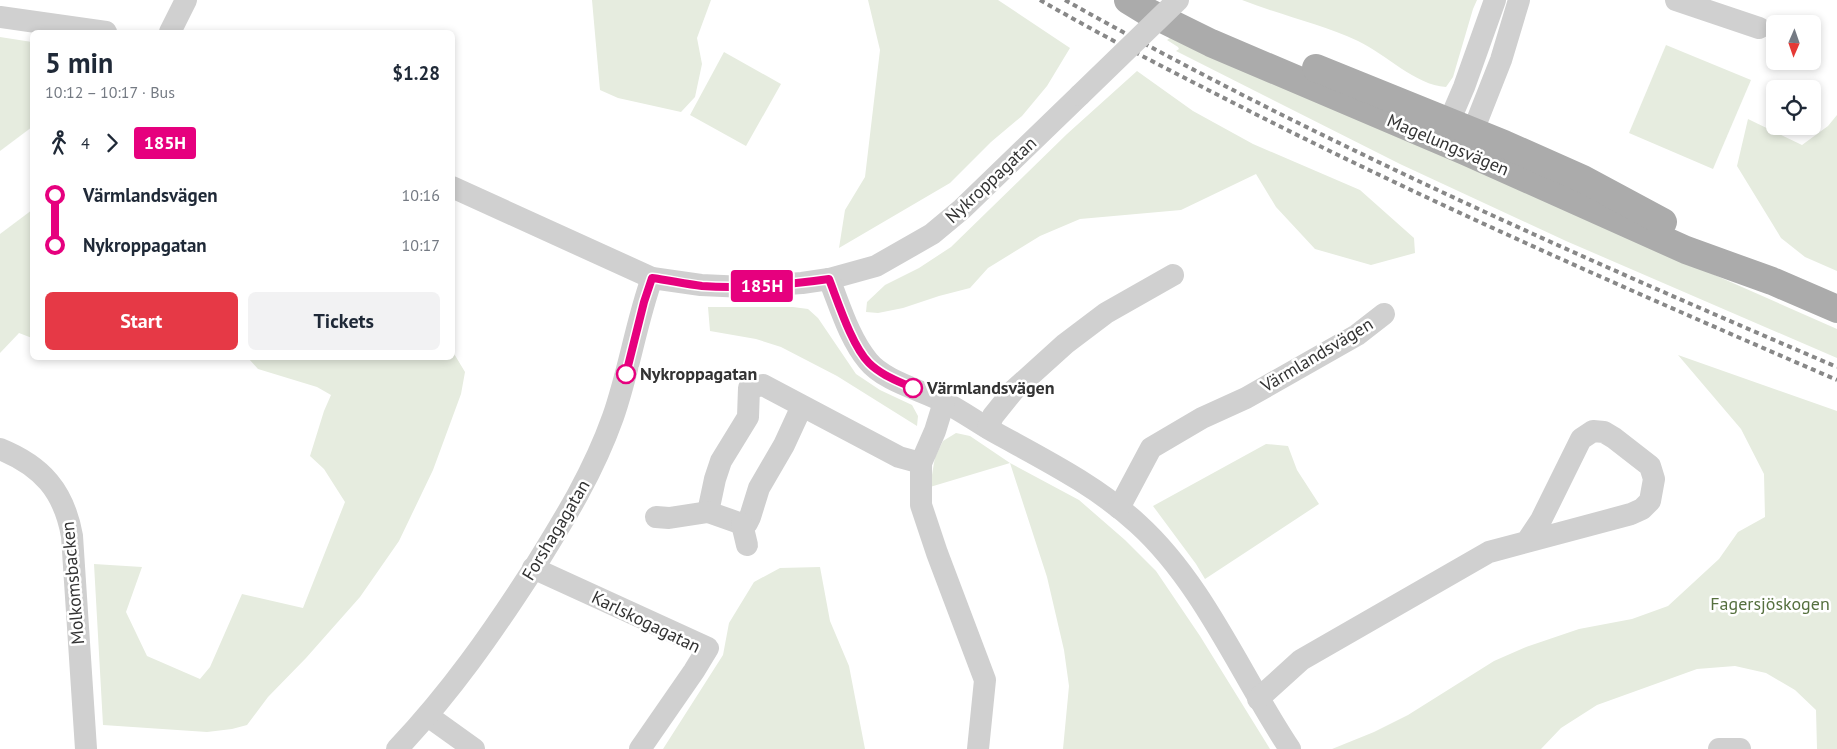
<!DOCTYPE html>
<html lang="en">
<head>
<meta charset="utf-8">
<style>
  :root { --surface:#fff; --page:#f2f2f3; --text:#1f2937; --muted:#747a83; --accent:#e63946 }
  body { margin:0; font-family:"PT Sans",sans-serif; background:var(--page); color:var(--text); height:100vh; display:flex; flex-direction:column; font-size:19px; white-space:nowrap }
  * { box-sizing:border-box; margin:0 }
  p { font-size:16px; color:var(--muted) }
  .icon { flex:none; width:28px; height:28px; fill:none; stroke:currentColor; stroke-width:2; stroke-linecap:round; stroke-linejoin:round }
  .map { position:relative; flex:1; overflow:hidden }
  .details { position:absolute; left:30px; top:30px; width:425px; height:330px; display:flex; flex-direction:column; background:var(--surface); border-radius:8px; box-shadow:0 2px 8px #0003 }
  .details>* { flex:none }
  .badge { padding:0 10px; border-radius:4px; font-size:18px; line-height:32px }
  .needle { width:32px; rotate:182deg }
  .controls { position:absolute; left:1766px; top:15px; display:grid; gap:10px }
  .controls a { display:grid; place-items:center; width:55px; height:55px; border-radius:8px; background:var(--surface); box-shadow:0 2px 8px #0003; font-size:25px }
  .map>.badge { position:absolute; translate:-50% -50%; box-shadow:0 0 0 2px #fff }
  .legs { display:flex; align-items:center; gap:8px; height:55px; padding:0 15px; font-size:16px }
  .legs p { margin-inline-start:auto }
  .summary { display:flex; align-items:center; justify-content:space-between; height:85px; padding:0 15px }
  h1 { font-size:28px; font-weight:700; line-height:38px }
  .button { display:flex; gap:10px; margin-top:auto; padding:10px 15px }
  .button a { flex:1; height:58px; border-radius:8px; background:var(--accent); color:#fff; font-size:20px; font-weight:700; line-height:58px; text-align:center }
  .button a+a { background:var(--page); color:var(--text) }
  ul { padding:0 15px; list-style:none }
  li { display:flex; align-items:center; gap:18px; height:50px; font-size:19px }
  li i { display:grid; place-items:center; width:8px; height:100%; margin:0 6px; background:currentColor }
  li i::after { content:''; width:12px; height:12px; margin:-6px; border:4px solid; border-radius:50%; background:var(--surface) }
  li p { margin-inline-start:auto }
  li:first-child i { background:linear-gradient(#0000 50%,currentColor 0) }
  li:last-child i { background:linear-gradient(currentColor 50%,#0000 0) }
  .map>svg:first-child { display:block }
  .green { fill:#e6ecdf }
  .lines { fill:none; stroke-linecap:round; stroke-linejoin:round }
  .minor { stroke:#d0d0d0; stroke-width:22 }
  .major { stroke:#ababab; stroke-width:28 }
  .rail { stroke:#888; stroke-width:4; stroke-dasharray:5 4; stroke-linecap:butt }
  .minor-bridge { stroke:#d0d0d0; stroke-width:22 }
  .line-1-casing { stroke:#fff; stroke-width:11 }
  .line-1 { stroke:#e6007e; stroke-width:8 }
  .stop-1-dot { fill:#fff; stroke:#e6007e; stroke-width:2.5 }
  .labels { text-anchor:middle; stroke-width:5; stroke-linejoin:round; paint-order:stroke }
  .street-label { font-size:18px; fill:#333; stroke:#fff }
  .stop-label { font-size:18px; font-weight:bold; fill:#333; stroke:#fff; text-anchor:start }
  .park-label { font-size:18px; fill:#56703f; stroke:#fff }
</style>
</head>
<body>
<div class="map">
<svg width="1837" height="749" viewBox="0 0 1837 749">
  <rect width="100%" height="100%" fill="#fff"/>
  <g class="green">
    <path d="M 592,0 L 711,0 L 697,38 L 702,64 L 695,97 L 681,112 L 618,98 L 600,90 Z"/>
    <path d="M 868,0 L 998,0 L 1070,48 L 1047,86 L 1022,116 L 991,142 L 950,183 L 839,248 L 845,210 L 865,177 L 880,50 Z"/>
    <path d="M 1242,0 L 1477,0 L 1473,9 L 1453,77 L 1446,87 C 1415,85 1386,54 1358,41 C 1321,24 1280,15 1242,0 Z"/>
    <path d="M 1173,36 L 1837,329 L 1837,358 L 1566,241 L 1400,164 L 1176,51 L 1179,49 L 1178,47 L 1167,40 Z"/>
    <path d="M 0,37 L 32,42 L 32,127 L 0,151 Z"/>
    <path d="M 1666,45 L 1751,80 L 1713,169 L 1629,133 Z"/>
    <path d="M 724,52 L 781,84 L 746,146 L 690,115 Z"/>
    <path d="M 1137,71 L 1193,111 L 1253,144 L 1360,190 L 1414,238 L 1415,253 L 1371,265 L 1315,249 L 1276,207 L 1256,174 L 1181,210 L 1080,219 L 1040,236 L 988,268 L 970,288 L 939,296 L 903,308 L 878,313 L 866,312 L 867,302 L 885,285 L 919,268 L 951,247 L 1067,134 Z"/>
    <path d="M 1837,115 L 1837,271 L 1805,257 L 1781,238 L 1737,166 L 1748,119 L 1802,145 L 1828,126 Z"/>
    <path d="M 32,210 L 32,338 L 19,333 L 0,353 L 0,234 Z"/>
    <path d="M 708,307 L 793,307 L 808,309 L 818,318 L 856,374 L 880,390 L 912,405 L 918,416 L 917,426 L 837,376 L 781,347 L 756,339 L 710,331 Z"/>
    <path d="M 453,352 L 465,372 L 461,394 L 433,470 L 399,541 L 360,597 L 306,658 L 268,697 L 247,725 L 232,729 L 207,732 L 103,725 L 94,564 L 142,567 L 126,612 L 147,656 L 200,679 L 210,667 L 242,594 L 303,608 L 345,502 L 324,469 L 310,456 L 324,411 L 331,395 L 317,387 L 258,369 L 248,358 L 452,358 Z"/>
    <path d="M 1678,355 L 1837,411 L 1837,749 L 1817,749 L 1816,710 L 1795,690 L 1766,673 L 1735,666 L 1697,669 L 1597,705 L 1561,728 L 1541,749 L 1332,749 L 1374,732 L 1408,715 L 1494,661 L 1526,647 L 1579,629 L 1632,619 L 1668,606 L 1719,559 L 1738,532 L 1765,517 L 1764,474 L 1741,429 Z"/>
    <path d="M 956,433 L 970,436 L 1010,463 L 1079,500 L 1125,540 L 1156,571 L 1200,636 L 1270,749 L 1063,749 L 1069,686 L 1064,650 L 1047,577 L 1010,463 L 930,487 L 935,457 L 943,441 Z"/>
    <path d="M 1266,444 L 1288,446 L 1297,470 L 1319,504 L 1205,579 L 1196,564 L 1153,506 Z"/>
    <path d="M 820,567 L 830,621 L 849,666 L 865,749 L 663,749 L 723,655 L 729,623 L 754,582 L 780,568 Z"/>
  </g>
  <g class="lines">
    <g class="minor">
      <path d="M 1676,0 L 1759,28"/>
      <path d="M 0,17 L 106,32"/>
      <path d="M 170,32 L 186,0"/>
      <path d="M 1449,122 L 1464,87 L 1495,0"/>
      <path d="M 1473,131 L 1501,60 L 1519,0"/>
      <path d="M 452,187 L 652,278 L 701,285 L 745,287 L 802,283 L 829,279 L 876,266 L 932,234 L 962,209 L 1080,95"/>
      <path d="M 829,279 C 840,306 849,338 868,361 C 884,381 921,390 944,402 C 962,411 978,423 996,433 C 1045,460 1097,486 1138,524 C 1204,584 1241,676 1290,749"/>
      <path d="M 944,402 L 935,431 L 921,463 L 921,505 L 937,553 L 985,680 L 978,749"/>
      <path d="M 802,406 L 784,445 L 759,488 L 750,517 L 747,523 L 742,524 L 708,512 L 715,479 L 721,461 L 748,417 L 749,388 L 763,385 L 899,457 L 921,463"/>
      <path d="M 988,428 L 993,416 L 1014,390 L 1065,344 L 1106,313 L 1173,275"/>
      <path d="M 0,449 C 42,466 64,491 72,536 L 86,749"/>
      <path d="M 1119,508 L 1151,448 L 1202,418 L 1246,398 L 1357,335 L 1384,314"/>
      <path d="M 656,517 L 669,518 L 708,512"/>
      <path d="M 742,524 L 747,545"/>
      <path d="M 533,568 L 708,648 L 694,671 L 640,749"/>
      <path d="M 1258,699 L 1301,660 L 1489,552 L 1631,514 L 1642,509 L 1650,501 L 1654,479 L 1650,466 L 1614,438 L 1604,432 L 1593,431 L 1581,439 L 1541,520 L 1527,541"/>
      <path d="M 428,716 L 474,749"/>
      <path d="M 397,749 C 451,692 492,633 534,568 C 565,518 593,473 613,417 C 629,371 636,323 652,278"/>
      <path d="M 1719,749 L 1740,749"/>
    </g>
    <g class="major">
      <path d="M 1128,0 L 1146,11 L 1211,43 L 1465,151 L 1686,250 L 1772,281 L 1837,309"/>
      <path d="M 1316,68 L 1504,144 L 1583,179 L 1663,222"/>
    </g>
    <g class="rail">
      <path d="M 1040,0 C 1099,34 1159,65 1220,96 C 1422,200 1629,290 1837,380"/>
      <path d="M 1065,0 C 1314,140 1575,255 1837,367"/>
    </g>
    <path class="minor-bridge" d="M 1080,95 L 1178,0"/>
  </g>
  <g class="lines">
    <defs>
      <path id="line-1" d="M 626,374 L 644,302 L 652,278 C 668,280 685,284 702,286 C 744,289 787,285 829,279 C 838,302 852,346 869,363 C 881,375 898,381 913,388"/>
    </defs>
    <use href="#line-1" class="line-1-casing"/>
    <use href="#line-1" class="line-1"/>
  </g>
  <g class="stop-1-dot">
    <circle cx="626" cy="374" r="9"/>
    <circle cx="913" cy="388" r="9"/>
  </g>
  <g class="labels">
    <g class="street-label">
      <text transform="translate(1448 145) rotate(23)" y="6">Magelungsvägen</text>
      <text transform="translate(991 180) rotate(-43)" y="6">Nykroppagatan</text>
      <text transform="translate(1317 355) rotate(-31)" y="6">Värmlandsvägen</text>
      <text transform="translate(556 530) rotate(-59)" y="6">Forshagagatan</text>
      <text transform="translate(73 583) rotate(-95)" y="6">Molkomsbacken</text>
      <text transform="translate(646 622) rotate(26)" y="6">Karlskogagatan</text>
    </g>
    <g class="stop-label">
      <text x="640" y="380">Nykroppagatan</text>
      <text x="927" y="394">Värmlandsvägen</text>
    </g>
    <g class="park-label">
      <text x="1770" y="610">Fagersjöskogen</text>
    </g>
  </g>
</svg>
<div class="controls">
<a><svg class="needle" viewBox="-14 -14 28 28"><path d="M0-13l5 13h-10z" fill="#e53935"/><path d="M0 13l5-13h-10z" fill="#747a83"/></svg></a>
<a><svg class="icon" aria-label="locate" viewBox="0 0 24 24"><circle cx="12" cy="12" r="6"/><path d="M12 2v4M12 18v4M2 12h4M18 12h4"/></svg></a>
</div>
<b class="badge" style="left:762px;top:286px;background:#e6007e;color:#fff">185H</b>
<section class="details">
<div class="summary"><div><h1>5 min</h1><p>10:12 – 10:17 · Bus</p></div><b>$1.28</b></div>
<div class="legs"><svg class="icon" aria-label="walk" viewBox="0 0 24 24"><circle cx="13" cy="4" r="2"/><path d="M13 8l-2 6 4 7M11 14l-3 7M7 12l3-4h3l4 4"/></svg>4<svg class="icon" aria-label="forward" viewBox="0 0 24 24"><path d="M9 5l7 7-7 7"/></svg><b class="badge" style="background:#e6007e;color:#fff">185H</b></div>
<ul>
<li><i style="color:#e6007e"></i><b>Värmlandsvägen</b><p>10:16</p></li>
<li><i style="color:#e6007e"></i><b>Nykroppagatan</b><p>10:17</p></li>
</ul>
<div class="button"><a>Start</a><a>Tickets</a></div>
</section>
</div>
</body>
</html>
